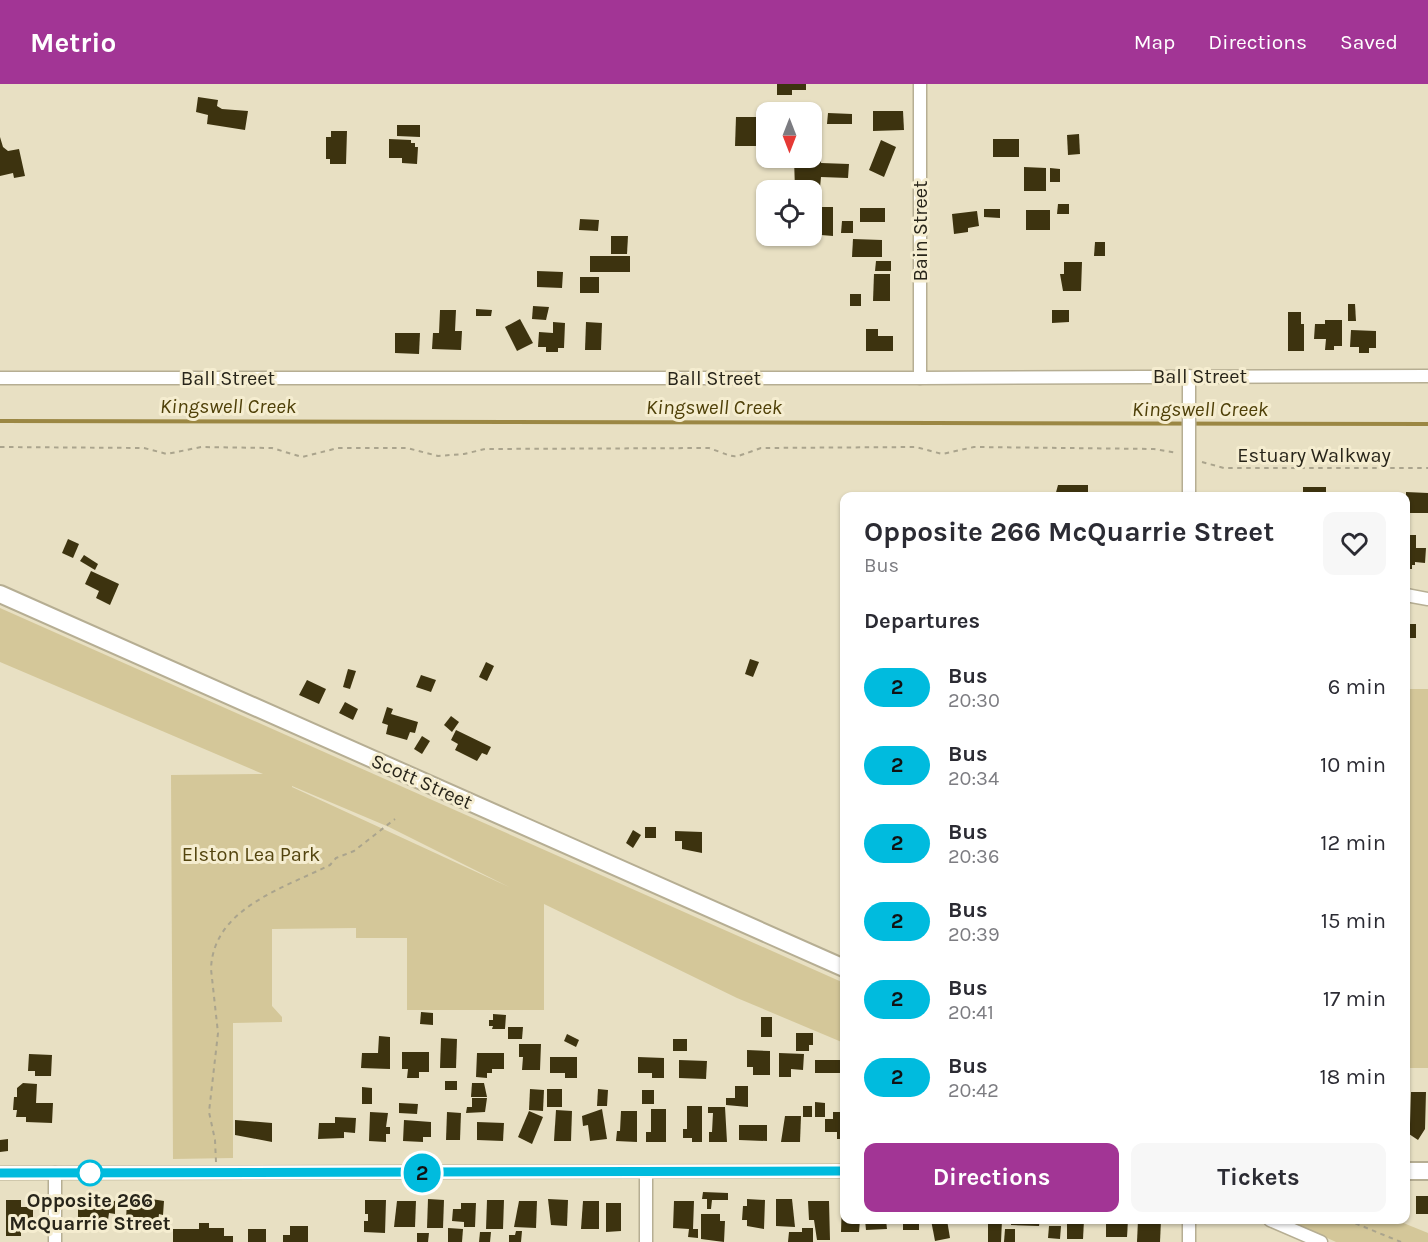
<!DOCTYPE html>
<html lang="en">
<head>
<meta charset="utf-8">
<style>
  :root { --surface:#fff; --page:#f7f7f7; --text:#2b2b33; --muted:#7c7c81; --accent:#a23595 }
  body { margin:0; font-family:Karla,sans-serif; background:var(--page); color:var(--text); height:100vh; display:flex; flex-direction:column; font-size:22px; white-space:nowrap }
  * { box-sizing:border-box; margin:0 }
  p { font-size:20px; color:var(--muted) }
  .icon { flex:none; width:33px; height:33px; fill:none; stroke:currentColor; stroke-width:2; stroke-linecap:round; stroke-linejoin:round }
  .map { position:relative; flex:1; overflow:hidden }
  .drawer { position:absolute; left:840px; top:408px; width:570px; height:732px; display:flex; flex-direction:column; background:var(--surface); border-radius:12px; box-shadow:0 2px 4px #0004 }
  .drawer>* { flex:none }
  .badge { padding:0 12px; border-radius:20px; font-size:21px; line-height:39px }
  .needle { width:39px; rotate:180deg }
  .fabs { position:absolute; left:756px; top:18px; display:grid; gap:12px }
  .fabs a { display:grid; place-items:center; width:66px; height:66px; border-radius:12px; background:var(--surface); box-shadow:0 2px 4px #0004; font-size:30px }
  .map>.badge { position:absolute; translate:-50% -50%; box-shadow:0 0 0 3px #fff }
  h2 { padding:0 24px; font-size:22px; line-height:54px }
  .round { display:grid; place-items:center; flex:none; width:63px; height:63px; border-radius:12px; background:var(--page) }
  .summary { display:flex; align-items:center; justify-content:space-between; height:102px; padding:0 24px }
  h1 { font-size:28px; font-weight:700; line-height:45px }
  .cta { display:flex; gap:12px; margin-top:auto; padding:12px 24px }
  .cta a { flex:1; height:69px; border-radius:12px; background:var(--accent); color:#fff; font-size:24px; font-weight:700; line-height:69px; text-align:center }
  .cta a+a { background:var(--page); color:var(--text) }
  ul { padding:0; list-style:none }
  li { display:flex; align-items:center; gap:18px; height:78px; padding:0 24px }
  li div { flex:1 }
  li b { display:block; font-size:22px }
  li em { font-style:normal }
  li .badge { min-width:66px; font-weight:700; text-align:center }
  header { display:flex; align-items:center; gap:36px; box-sizing:border-box; height:84px; padding:0 30px; background:var(--accent); color:#fff }
  header strong { font-size:28px }
  nav { display:flex; gap:33px; margin-inline-start:auto; font-size:21px }
  .map>svg:first-child { display:block }
  .green { fill:#d4c799; fill-rule:evenodd }
  .lines { fill:none; stroke-linecap:round; stroke-linejoin:round }
  .stream { stroke:#9b8743; stroke-width:4 }
  .building { fill:#3d330f }
  .minor-casing { stroke:#b6ae93; stroke-width:15 }
  .major-casing { stroke:#b6ae93; stroke-width:20 }
  .path { stroke:#aaa48d; stroke-width:2; stroke-dasharray:4.5 4.5; stroke-linecap:butt }
  .minor { stroke:#fff; stroke-width:12 }
  .major { stroke:#fff; stroke-width:16 }
  .line-casing { stroke:#fff; stroke-width:14 }
  .line { stroke:#00bbde; stroke-width:9 }
  .stop-dot { fill:#fff; stroke:#00bbde; stroke-width:3 }
  .labels { text-anchor:middle; stroke-width:6; stroke-linejoin:round; paint-order:stroke }
  .street-label { font-size:20px; fill:#28251a; stroke:#f5edd0 }
  .park-label { font-size:20px; fill:#53440e; stroke:#f5edd0 }
  .stop-label { font-size:20px; font-weight:bold; fill:#28251a; stroke:#f5edd0 }
  .water-label { font-size:21px; font-style:italic; fill:#4f4008; stroke:#f5edd0 }
</style>
</head>
<body>
<header>
<strong>Metrio</strong>
<nav><a>Map</a><a>Directions</a><a>Saved</a></nav>
</header>
<div class="map">
<svg width="1428" height="1158" viewBox="0 0 1428 1158">
  <rect width="100%" height="100%" fill="#e8e0c3"/>
  <g class="green">
    <path d="M 0,524 L 844,899 L 844,959 L 737,914 L 544,820 L 544,926 L 407,926 L 407,854 L 356,854 L 356,844 L 272,845 L 272,922 L 282,933 L 282,938 L 233,939 L 233,1074 L 173,1075 L 171,691 L 263,690 L 0,578 ZM 292,702 L 389,743 L 509,803 L 292,703 Z"/>
    <rect x="1406" y="605" width="22" height="379"/>
    <path d="M 1288,1136 L 1396,1136 L 1428,1149 L 1428,1158 L 1336,1158 Z"/>
  </g>
  <g class="lines">
    <path class="stream" d="M 0,337 L 1428,340"/>
  </g>
  <g class="building">
    <path d="M 777,0 L 806,0 L 806,6 L 792,6 L 792,11 L 777,11 Z"/>
    <path d="M 198,13 L 218,16 L 217,22 L 222,25 L 248,27 L 245,46 L 207,40 L 208,31 L 196,28 Z"/>
    <path d="M 873,27 L 903,27 L 904,46 L 873,47 Z"/>
    <path d="M 828,29 L 852,30 L 852,40 L 827,40 Z"/>
    <path d="M 736,33 L 766,33 L 766,62 L 735,62 Z"/>
    <path d="M 397,41 L 420,41 L 420,53 L 397,52 Z"/>
    <path d="M 331,47 L 347,47 L 346,80 L 330,80 L 330,75 L 326,75 L 326,53 L 331,53 Z"/>
    <path d="M 1079,50 L 1080,70 L 1068,71 L 1067,51 Z"/>
    <path d="M 0,53 L 3,63 L 8,67 L 19,65 L 25,92 L 14,94 L 13,89 L 0,92 Z"/>
    <path d="M 389,55 L 411,56 L 411,59 L 415,59 L 415,63 L 418,63 L 417,80 L 402,79 L 402,74 L 389,74 Z"/>
    <rect x="993" y="55" width="26" height="18"/>
    <path d="M 881,56 L 896,63 L 884,93 L 869,86 Z"/>
    <path d="M 821,73 L 821,79 L 849,80 L 848,94 L 821,93 L 820,104 L 795,106 L 794,74 Z"/>
    <path d="M 1024,83 L 1046,84 L 1046,107 L 1024,107 Z"/>
    <path d="M 1050,84 L 1060,85 L 1060,98 L 1050,98 Z"/>
    <path d="M 1058,120 L 1069,120 L 1069,130 L 1057,130 Z"/>
    <path d="M 821,123 L 833,123 L 833,152 L 821,151 Z"/>
    <rect x="860" y="124" width="25" height="14"/>
    <path d="M 984,125 L 1000,125 L 1000,134 L 984,133 Z"/>
    <rect x="1026" y="126" width="24" height="20"/>
    <path d="M 977,127 L 979,142 L 968,144 L 968,148 L 954,150 L 952,130 Z"/>
    <path d="M 580,135 L 599,136 L 598,147 L 579,146 Z"/>
    <path d="M 842,137 L 853,137 L 853,149 L 841,149 Z"/>
    <path d="M 611,152 L 628,152 L 627,170 L 611,170 Z"/>
    <path d="M 853,155 L 882,156 L 882,173 L 852,173 Z"/>
    <path d="M 1095,158 L 1105,158 L 1105,172 L 1094,172 Z"/>
    <rect x="590" y="172" width="40" height="16"/>
    <path d="M 876,177 L 891,177 L 891,187 L 875,187 Z"/>
    <path d="M 1064,178 L 1082,178 L 1081,207 L 1063,207 L 1060,190 L 1064,190 Z"/>
    <path d="M 537,187 L 563,188 L 562,204 L 537,203 Z"/>
    <path d="M 874,190 L 890,190 L 890,217 L 873,217 Z"/>
    <rect x="580" y="193" width="19" height="16"/>
    <rect x="850" y="210" width="11" height="12"/>
    <path d="M 1348,220 L 1355,220 L 1356,237 L 1348,237 Z"/>
    <path d="M 533,222 L 549,223 L 546,236 L 532,235 Z"/>
    <path d="M 476,225 L 492,226 L 491,232 L 476,232 Z"/>
    <path d="M 440,226 L 456,226 L 455,247 L 462,247 L 461,266 L 432,265 L 433,249 L 439,249 Z"/>
    <path d="M 1052,226 L 1069,226 L 1069,238 L 1052,239 Z"/>
    <path d="M 1288,228 L 1301,228 L 1301,240 L 1304,240 L 1304,267 L 1288,267 Z"/>
    <path d="M 520,235 L 533,259 L 517,267 L 505,243 Z"/>
    <path d="M 1325,236 L 1342,236 L 1342,262 L 1334,262 L 1334,266 L 1325,266 L 1326,255 L 1314,255 L 1315,240 L 1325,240 Z"/>
    <path d="M 553,238 L 565,239 L 564,264 L 558,264 L 558,268 L 546,268 L 546,263 L 538,263 L 539,248 L 553,249 Z"/>
    <path d="M 586,238 L 602,239 L 601,266 L 585,266 Z"/>
    <path d="M 866,245 L 878,245 L 878,252 L 893,252 L 893,267 L 866,267 Z"/>
    <path d="M 1351,246 L 1376,247 L 1376,264 L 1369,264 L 1369,269 L 1359,269 L 1359,263 L 1350,263 Z"/>
    <path d="M 395,249 L 420,249 L 419,270 L 395,269 Z"/>
    <path d="M 1058,401 L 1088,401 L 1088,412 L 1055,412 Z"/>
    <rect x="1303" y="403" width="23" height="9"/>
    <path d="M 1406,408 L 1428,409 L 1428,429 L 1406,429 Z"/>
    <path d="M 1406,451 L 1416,451 L 1416,464 L 1426,464 L 1425,479 L 1415,478 L 1415,481 L 1412,481 L 1412,485 L 1406,485 Z"/>
    <path d="M 68,455 L 79,460 L 73,474 L 62,469 Z"/>
    <path d="M 84,471 L 98,480 L 95,486 L 80,477 Z"/>
    <path d="M 91,487 L 119,500 L 110,521 L 96,514 L 99,507 L 85,500 Z"/>
    <rect x="1406" y="540" width="10" height="14"/>
    <path d="M 750,575 L 759,578 L 753,593 L 745,590 Z"/>
    <path d="M 486,578 L 494,582 L 487,597 L 479,593 Z"/>
    <path d="M 348,585 L 356,587 L 350,605 L 343,603 Z"/>
    <path d="M 421,591 L 436,596 L 431,608 L 416,603 Z"/>
    <path d="M 307,596 L 326,605 L 319,620 L 299,611 Z"/>
    <path d="M 345,618 L 358,625 L 353,636 L 339,629 Z"/>
    <path d="M 387,623 L 393,625 L 391,630 L 418,638 L 415,649 L 410,648 L 407,656 L 386,650 L 388,641 L 382,639 Z"/>
    <path d="M 451,632 L 459,638 L 452,648 L 444,641 Z"/>
    <path d="M 456,646 L 491,663 L 487,671 L 482,669 L 477,677 L 455,666 L 458,660 L 451,656 Z"/>
    <path d="M 422,652 L 430,657 L 422,670 L 414,665 Z"/>
    <rect x="645" y="743" width="11" height="11"/>
    <path d="M 633,746 L 641,751 L 633,764 L 626,759 Z"/>
    <path d="M 675,747 L 702,748 L 702,769 L 682,765 L 682,757 L 675,757 Z"/>
    <path d="M 421,928 L 433,929 L 433,941 L 420,940 Z"/>
    <path d="M 493,930 L 506,931 L 505,945 L 492,945 L 493,942 L 489,942 L 489,936 L 493,936 Z"/>
    <rect x="761" y="933" width="11" height="20"/>
    <path d="M 508,943 L 523,943 L 522,955 L 508,955 Z"/>
    <path d="M 796,949 L 813,949 L 813,961 L 809,961 L 809,967 L 796,967 Z"/>
    <path d="M 567,950 L 579,956 L 576,963 L 564,957 Z"/>
    <path d="M 379,952 L 390,953 L 390,985 L 361,984 L 362,969 L 378,969 Z"/>
    <path d="M 441,954 L 457,955 L 456,984 L 440,984 Z"/>
    <rect x="673" y="955" width="14" height="12"/>
    <path d="M 519,960 L 541,960 L 540,986 L 522,986 L 523,973 L 519,973 Z"/>
    <path d="M 747,966 L 770,967 L 770,991 L 753,991 L 753,983 L 747,983 Z"/>
    <path d="M 402,968 L 429,968 L 429,988 L 419,988 L 419,994 L 407,994 L 408,985 L 402,985 Z"/>
    <path d="M 477,969 L 504,969 L 504,985 L 492,985 L 492,989 L 487,989 L 487,994 L 476,993 Z"/>
    <path d="M 779,969 L 804,970 L 803,986 L 791,985 L 791,993 L 779,993 Z"/>
    <path d="M 29,970 L 52,971 L 51,992 L 35,992 L 35,987 L 28,987 Z"/>
    <path d="M 550,973 L 577,973 L 577,994 L 565,994 L 565,989 L 550,989 Z"/>
    <path d="M 638,973 L 664,974 L 664,994 L 652,994 L 652,989 L 638,989 Z"/>
    <path d="M 679,976 L 707,977 L 706,995 L 679,994 Z"/>
    <rect x="815" y="976" width="28" height="13"/>
    <rect x="445" y="997" width="12" height="9"/>
    <path d="M 23,999 L 37,1000 L 36,1019 L 53,1019 L 52,1039 L 26,1038 L 26,1033 L 16,1033 L 17,1026 L 13,1026 L 14,1013 L 17,1013 L 17,1004 Z"/>
    <path d="M 472,999 L 484,999 L 487,1013 L 471,1013 Z"/>
    <path d="M 735,1002 L 748,1002 L 748,1023 L 726,1021 L 726,1014 L 735,1014 Z"/>
    <path d="M 362,1003 L 372,1004 L 372,1020 L 362,1020 Z"/>
    <path d="M 530,1005 L 544,1006 L 543,1027 L 529,1026 Z"/>
    <rect x="547" y="1005" width="15" height="18"/>
    <path d="M 598,1005 L 608,1006 L 607,1022 L 597,1022 Z"/>
    <rect x="642" y="1006" width="12" height="14"/>
    <path d="M 1411,1008 L 1426,1008 L 1425,1045 L 1418,1056 L 1406,1048 L 1410,1040 Z"/>
    <path d="M 472,1014 L 487,1014 L 485,1028 L 466,1029 L 467,1023 L 472,1023 Z"/>
    <path d="M 815,1018 L 825,1019 L 825,1033 L 815,1033 Z"/>
    <path d="M 399,1019 L 418,1020 L 417,1030 L 399,1029 Z"/>
    <path d="M 687,1022 L 702,1022 L 702,1058 L 692,1058 L 692,1054 L 683,1054 L 683,1045 L 687,1045 Z"/>
    <rect x="803" y="1022" width="9" height="11"/>
    <path d="M 708,1023 L 725,1023 L 727,1058 L 709,1058 L 709,1048 L 712,1048 L 713,1029 L 708,1029 Z"/>
    <path d="M 602,1025 L 607,1055 L 590,1057 L 588,1041 L 583,1042 L 582,1032 Z"/>
    <path d="M 651,1025 L 666,1025 L 666,1058 L 646,1058 L 646,1048 L 651,1048 Z"/>
    <path d="M 556,1026 L 572,1027 L 571,1057 L 554,1057 Z"/>
    <path d="M 529,1027 L 543,1033 L 532,1060 L 518,1053 Z"/>
    <path d="M 621,1027 L 637,1027 L 637,1058 L 616,1057 L 617,1047 L 620,1047 Z"/>
    <path d="M 370,1028 L 388,1029 L 386,1043 L 390,1043 L 390,1050 L 386,1050 L 386,1058 L 369,1057 Z"/>
    <path d="M 447,1028 L 461,1029 L 460,1056 L 446,1056 Z"/>
    <path d="M 833,1028 L 844,1028 L 844,1055 L 837,1055 L 837,1048 L 825,1048 L 825,1035 L 833,1035 Z"/>
    <path d="M 785,1032 L 801,1032 L 800,1058 L 781,1058 Z"/>
    <path d="M 335,1033 L 356,1034 L 355,1049 L 344,1048 L 344,1054 L 318,1055 L 319,1039 L 335,1039 Z"/>
    <path d="M 235,1036 L 272,1039 L 272,1058 L 235,1051 Z"/>
    <path d="M 404,1036 L 431,1038 L 431,1053 L 423,1053 L 423,1058 L 403,1057 Z"/>
    <path d="M 477,1038 L 504,1039 L 503,1057 L 477,1056 Z"/>
    <path d="M 739,1041 L 767,1041 L 767,1057 L 739,1056 Z"/>
    <path d="M 8,1055 L 8,1067 L 0,1068 L 0,1056 Z"/>
    <path d="M 703,1108 L 728,1109 L 728,1116 L 712,1116 L 711,1125 L 707,1125 L 707,1115 L 702,1115 Z"/>
    <rect x="1416" y="1112" width="12" height="18"/>
    <path d="M 96,1114 L 115,1117 L 115,1130 L 109,1129 L 108,1136 L 102,1136 L 102,1141 L 94,1141 L 94,1136 L 91,1135 L 91,1133 L 78,1135 L 78,1116 L 96,1116 Z"/>
    <path d="M 145,1114 L 164,1117 L 163,1131 L 159,1130 L 158,1138 L 151,1137 L 151,1141 L 142,1141 L 139,1133 L 134,1133 L 133,1137 L 126,1136 L 127,1116 L 145,1116 Z"/>
    <path d="M 428,1115 L 444,1116 L 443,1144 L 427,1144 Z"/>
    <path d="M 548,1115 L 568,1116 L 567,1142 L 551,1141 Z"/>
    <path d="M 747,1115 L 765,1116 L 764,1145 L 747,1142 L 747,1136 L 742,1136 L 743,1122 L 747,1122 Z"/>
    <path d="M 776,1115 L 792,1115 L 795,1143 L 776,1142 Z"/>
    <path d="M 842,1115 L 844,1115 L 844,1136 L 860,1136 L 859,1148 L 841,1148 Z"/>
    <path d="M 6,1116 L 21,1116 L 21,1123 L 33,1123 L 33,1137 L 21,1137 L 21,1152 L 6,1152 Z"/>
    <path d="M 365,1116 L 386,1116 L 385,1149 L 364,1148 L 364,1137 L 368,1137 L 368,1130 L 365,1130 Z"/>
    <path d="M 487,1116 L 504,1116 L 503,1145 L 486,1145 Z"/>
    <path d="M 397,1117 L 416,1117 L 415,1143 L 394,1143 Z"/>
    <path d="M 519,1117 L 537,1117 L 536,1144 L 514,1143 Z"/>
    <path d="M 583,1117 L 599,1117 L 599,1145 L 581,1145 Z"/>
    <path d="M 674,1117 L 694,1117 L 693,1145 L 698,1145 L 698,1154 L 688,1153 L 689,1145 L 673,1144 Z"/>
    <path d="M 808,1117 L 829,1117 L 830,1156 L 817,1156 L 814,1136 L 809,1136 Z"/>
    <path d="M 461,1119 L 476,1119 L 475,1143 L 464,1143 L 464,1138 L 452,1137 L 453,1125 L 461,1125 Z"/>
    <path d="M 606,1119 L 621,1119 L 621,1147 L 606,1148 Z"/>
    <path d="M 701,1130 L 720,1130 L 720,1137 L 725,1137 L 724,1158 L 701,1155 Z"/>
    <path d="M 865,1136 L 886,1136 L 887,1145 L 866,1146 Z"/>
    <rect x="903" y="1136" width="16" height="10"/>
    <path d="M 931,1136 L 947,1136 L 950,1154 L 935,1157 Z"/>
    <path d="M 974,1136 L 1002,1136 L 1001,1158 L 988,1158 L 988,1138 L 974,1137 Z"/>
    <path d="M 1011,1136 L 1040,1136 L 1039,1142 L 1011,1141 Z"/>
    <path d="M 1067,1136 L 1084,1136 L 1083,1155 L 1067,1155 Z"/>
    <path d="M 1106,1136 L 1128,1136 L 1127,1153 L 1106,1153 Z"/>
    <path d="M 1138,1136 L 1161,1136 L 1160,1158 L 1137,1158 Z"/>
    <path d="M 199,1139 L 209,1139 L 209,1144 L 224,1144 L 224,1152 L 233,1152 L 233,1158 L 173,1158 L 173,1145 L 199,1145 Z"/>
    <path d="M 290,1142 L 308,1142 L 308,1158 L 283,1158 L 283,1151 L 290,1151 Z"/>
    <path d="M 1049,1142 L 1061,1142 L 1060,1155 L 1048,1154 Z"/>
    <path d="M 448,1144 L 463,1145 L 462,1158 L 448,1158 Z"/>
    <path d="M 802,1144 L 813,1144 L 813,1158 L 788,1158 L 789,1148 L 802,1148 Z"/>
    <rect x="248" y="1145" width="18" height="13"/>
    <path d="M 1005,1145 L 1015,1145 L 1015,1158 L 1004,1158 Z"/>
    <path d="M 516,1147 L 522,1147 L 521,1158 L 509,1158 L 509,1151 L 515,1151 Z"/>
    <path d="M 480,1148 L 491,1148 L 490,1158 L 479,1158 Z"/>
    <path d="M 417,1149 L 429,1149 L 428,1158 L 417,1158 Z"/>
  </g>
  <g class="lines">
    <defs>
      <g id="minor">
        <path d="M 920,0 L 920,294"/>
        <path d="M 1189,292 L 1189,412"/>
        <path d="M 0,294 L 920,294 L 1428,292"/>
        <path d="M 1406,511 L 1428,515"/>
        <path d="M 646,1088 L 646,1158"/>
        <path d="M 0,1089 L 844,1087"/>
        <path d="M 55,1089 L 55,1158"/>
        <path d="M 1189,1136 L 1189,1158"/>
        <path d="M 1270,1136 L 1321,1158"/>
      </g>
      <g id="major">
        <path d="M 0,510 L 844,884"/>
        <path d="M 1406,1087 L 1428,1087"/>
      </g>
    </defs>
    <use href="#minor" class="minor-casing"/>
    <use href="#major" class="major-casing"/>
    <g class="path">
      <path d="M 0,363 L 144,364 L 167,370 L 201,363 L 272,364 L 302,373 L 338,364 L 407,364 L 438,372 L 464,370 L 485,365 L 709,364 C 740,375 729,375 761,364 L 916,363 L 942,370 L 974,363 L 1154,365 L 1177,369"/>
      <path d="M 1202,378 L 1224,384 L 1428,384"/>
      <path d="M 216,1078 L 215,1056 L 209,1028 L 218,949 L 211,885 C 213,824 284,804 330,781 L 336,774 L 354,767 L 395,735"/>
      <path d="M 1347,1136 L 1401,1158"/>
    </g>
    <use href="#minor" class="minor"/>
    <use href="#major" class="major"/>
  </g>
  <g class="lines">
    <defs>
      <path id="line" d="M 0,1089 L 844,1087"/>
    </defs>
    <use href="#line" class="line-casing"/>
    <use href="#line" class="line"/>
  </g>
  <circle class="stop-dot" cx="90" cy="1089" r="12"/>
  <g class="labels">
    <g class="street-label">
      <text transform="translate(920 147) rotate(-90)" y="7">Bain Street</text>
      <text x="1200" y="299">Ball Street</text>
      <text x="228" y="301">Ball Street</text>
      <text x="714" y="301">Ball Street</text>
      <text x="1314" y="378">Estuary Walkway</text>
      <text transform="translate(422 697) rotate(24)" y="7">Scott Street</text>
    </g>
    <g class="park-label">
      <text x="251" y="777">Elston Lea Park</text>
    </g>
    <g class="stop-label">
      <text x="90" y="1123">Opposite 266<tspan x="90" dy="23">McQuarrie Street</tspan></text>
    </g>
    <g class="water-label">
      <text x="228" y="329">Kingswell Creek</text>
      <text x="714" y="330">Kingswell Creek</text>
      <text x="1200" y="332">Kingswell Creek</text>
    </g>
  </g>
</svg>
<div class="fabs">
<a><svg class="needle" viewBox="-14 -14 28 28"><path d="M0-13l5 13h-10z" fill="#e53935"/><path d="M0 13l5-13h-10z" fill="#7c7c81"/></svg></a>
<a><svg class="icon" aria-label="locate" viewBox="0 0 24 24"><circle cx="12" cy="12" r="6"/><path d="M12 2v4M12 18v4M2 12h4M18 12h4"/></svg></a>
</div>
<b class="badge" style="left:422px;top:1089px;background:#00bbde;color:#111">2</b>
<section class="drawer">
<div class="summary"><div><h1>Opposite 266 McQuarrie Street</h1><p>Bus</p></div><a class="round"><svg class="icon" aria-label="heart" viewBox="0 0 24 24"><path d="M12 20l-8-8c-3-5 5-10 8-4 3-6 11-1 8 4z"/></svg></a></div>
<h2>Departures</h2>
<ul>
<li><span class="badge" style="background:#00bbde;color:#111">2</span><div><b>Bus</b><p>20:30</p></div><em>6 min</em></li>
<li><span class="badge" style="background:#00bbde;color:#111">2</span><div><b>Bus</b><p>20:34</p></div><em>10 min</em></li>
<li><span class="badge" style="background:#00bbde;color:#111">2</span><div><b>Bus</b><p>20:36</p></div><em>12 min</em></li>
<li><span class="badge" style="background:#00bbde;color:#111">2</span><div><b>Bus</b><p>20:39</p></div><em>15 min</em></li>
<li><span class="badge" style="background:#00bbde;color:#111">2</span><div><b>Bus</b><p>20:41</p></div><em>17 min</em></li>
<li><span class="badge" style="background:#00bbde;color:#111">2</span><div><b>Bus</b><p>20:42</p></div><em>18 min</em></li>
</ul>
<div class="cta"><a>Directions</a><a>Tickets</a></div>
</section>
</div>
</body>
</html>
